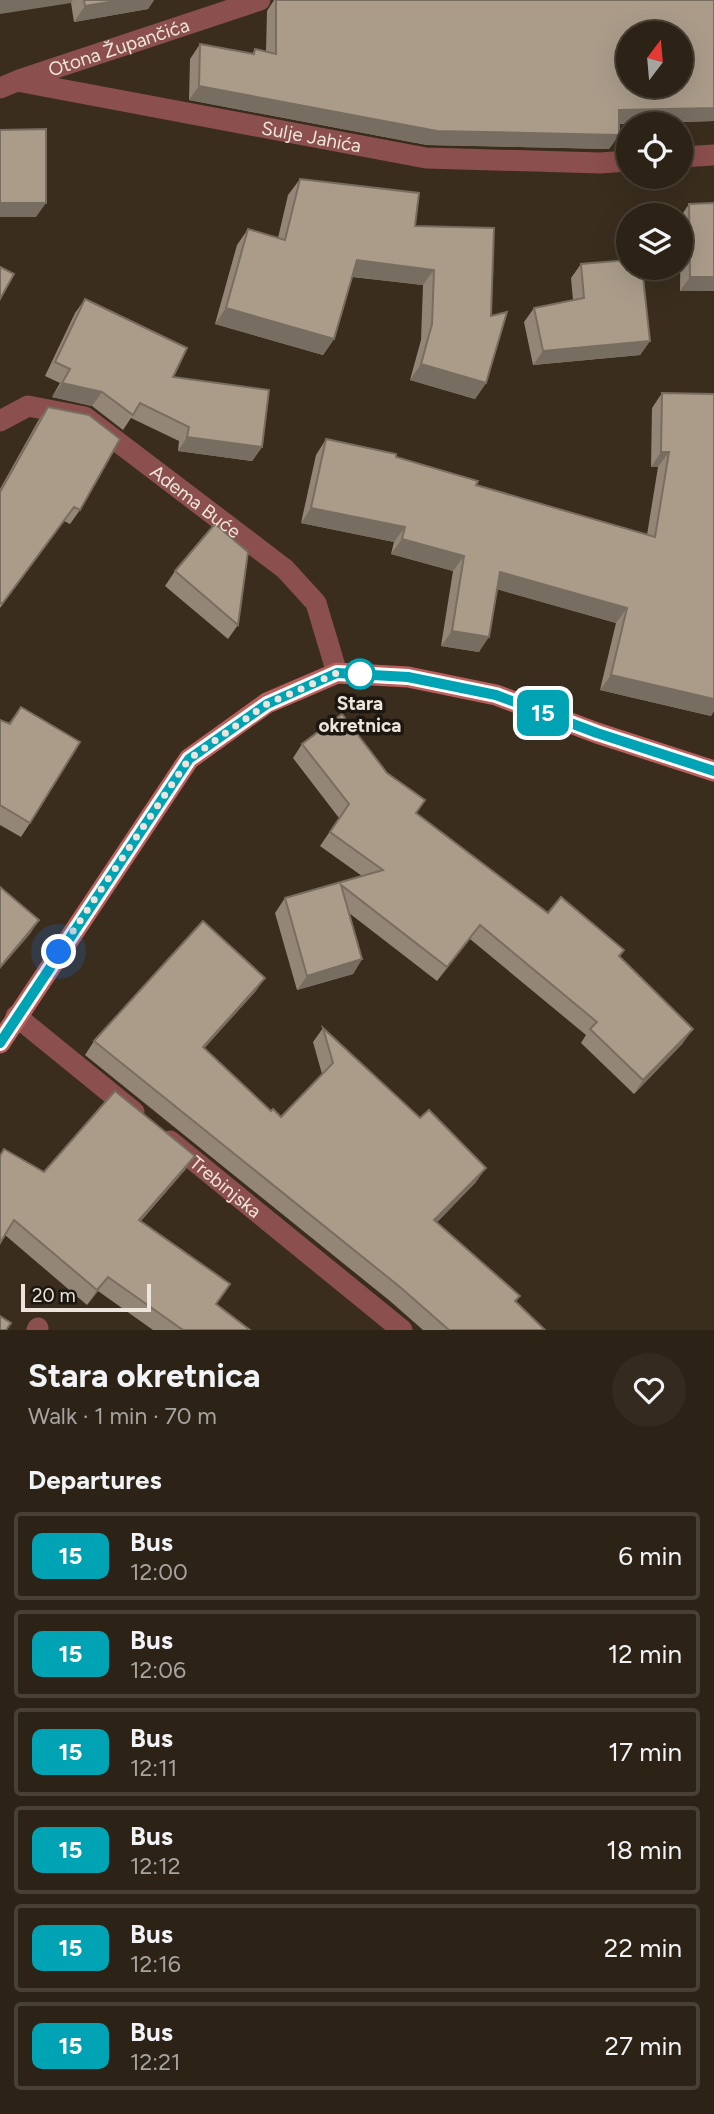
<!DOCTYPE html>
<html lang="en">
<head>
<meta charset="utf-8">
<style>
  :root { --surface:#2c2216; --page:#342a1f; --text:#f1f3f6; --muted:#a6a4a1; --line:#483f35 }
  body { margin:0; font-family:Figtree,sans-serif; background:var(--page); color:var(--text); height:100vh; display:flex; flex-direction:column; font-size:26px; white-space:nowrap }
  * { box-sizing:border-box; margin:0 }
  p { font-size:23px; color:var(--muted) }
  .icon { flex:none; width:38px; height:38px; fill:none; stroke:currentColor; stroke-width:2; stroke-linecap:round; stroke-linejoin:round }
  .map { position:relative; height:1330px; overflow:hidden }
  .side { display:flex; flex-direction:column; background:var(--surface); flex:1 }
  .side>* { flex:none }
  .badge { padding:0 14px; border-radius:10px; font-size:24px; line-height:46px }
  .needle { width:46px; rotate:16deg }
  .buttons { position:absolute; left:616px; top:21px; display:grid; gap:14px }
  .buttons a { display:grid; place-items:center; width:77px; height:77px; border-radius:50%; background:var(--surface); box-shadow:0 7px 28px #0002,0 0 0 2px var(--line); font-size:35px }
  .scale { position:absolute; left:21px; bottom:18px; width:130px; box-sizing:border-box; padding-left:7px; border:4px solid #ede5db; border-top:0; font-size:19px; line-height:24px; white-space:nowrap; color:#ede5db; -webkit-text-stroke:5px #1c1710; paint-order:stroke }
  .you { position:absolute; width:35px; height:35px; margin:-18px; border:5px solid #fff; border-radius:50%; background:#1a73e8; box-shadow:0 0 0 10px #1a73e833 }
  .map>.badge { position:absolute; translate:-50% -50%; box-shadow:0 0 0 4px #fff }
  h2 { padding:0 28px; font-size:26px; line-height:63px }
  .round { display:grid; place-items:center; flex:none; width:74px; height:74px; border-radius:37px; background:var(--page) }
  .summary { display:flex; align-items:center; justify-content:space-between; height:119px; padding:0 28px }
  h1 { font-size:33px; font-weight:700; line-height:52px }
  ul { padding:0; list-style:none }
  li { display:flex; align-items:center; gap:21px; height:88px; margin:0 14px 10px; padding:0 14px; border:4px solid var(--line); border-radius:7px }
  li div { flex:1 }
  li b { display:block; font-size:26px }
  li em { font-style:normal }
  li .badge { min-width:77px; font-weight:700; text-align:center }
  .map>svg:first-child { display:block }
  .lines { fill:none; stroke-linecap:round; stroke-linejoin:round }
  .street { stroke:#8b4f4d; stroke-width:21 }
  .secondary { stroke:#bc5e5b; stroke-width:21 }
  .wall { fill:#938677 }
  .shaded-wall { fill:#786d61 }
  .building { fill:#ab9c8a; stroke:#786d61; stroke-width:2; fill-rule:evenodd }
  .line-casing { stroke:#fff; stroke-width:16 }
  .line { stroke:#00a3b4; stroke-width:10 }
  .walk { stroke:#ede5db; stroke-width:7; stroke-dasharray:0 12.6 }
  .stop-dot { fill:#fff; stroke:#00a3b4; stroke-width:3.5 }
  .labels { text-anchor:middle; stroke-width:7; stroke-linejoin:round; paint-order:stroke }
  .street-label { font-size:19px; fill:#ede5db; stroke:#1c1710 }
  .stop-label { font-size:19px; font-weight:bold; fill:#ede5db; stroke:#1c1710 }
</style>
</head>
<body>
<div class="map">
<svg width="714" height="1330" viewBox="0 0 714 1330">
  <rect width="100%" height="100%" fill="#3a2d1e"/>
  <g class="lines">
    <g class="street">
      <path id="s1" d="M 19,80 L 260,0"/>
      <path id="s2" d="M 0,88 L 17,81 L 426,158 L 600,163 L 628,161"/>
      <path d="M 681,157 L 714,155"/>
      <path id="s3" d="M 0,421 L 28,406 L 85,417 L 285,569 L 316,603 L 337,673"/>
      <path d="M 16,1016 L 134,1112"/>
      <path id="s4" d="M 170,1141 L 402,1330"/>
      <path d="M 37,1330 L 38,1328"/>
    </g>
    <path class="secondary" d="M 0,1043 L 189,759 L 267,703 L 337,673 L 408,677 L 496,695 L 597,733 L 714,771"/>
  </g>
  <g class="wall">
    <path d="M 0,0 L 154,0 L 148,9 L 74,22 L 71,3 Z"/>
    <path d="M 274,0 L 714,0 L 714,121 L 619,124 L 619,135 L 609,149 L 427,145 L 189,100 L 190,59 L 200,44 L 252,54 L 255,49 L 266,52 L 267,11 Z"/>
    <path d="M 300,179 L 415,226 L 486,383 L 475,399 L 410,380 L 421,340 L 423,285 L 352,277 L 334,339 L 323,355 L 215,324 L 237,245 L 248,229 L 278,238 L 288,195 Z"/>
    <path d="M 689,204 L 714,291 L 680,291 L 681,216 Z"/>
    <path d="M 581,264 L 650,341 L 640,355 L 533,365 L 524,322 L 534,308 L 573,300 L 571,278 Z"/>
    <path d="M 85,299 L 173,377 L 262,447 L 252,461 L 178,451 L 179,441 L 131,418 L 123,430 L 92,406 L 52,397 L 60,383 L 45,376 L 75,313 Z"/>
    <path d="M 662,393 L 714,394 L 714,711 L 711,716 L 600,690 L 616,623 L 497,589 L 479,652 L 441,646 L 453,571 L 391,554 L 394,542 L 301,523 L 316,455 L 326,439 L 396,457 L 476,485 L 647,535 L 658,467 L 651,467 L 652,408 Z"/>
    <path d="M 48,407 L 80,510 L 70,524 L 64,521 L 0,608 L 0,489 L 38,421 Z"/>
    <path d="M 175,571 L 238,625 L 228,639 L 165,586 Z"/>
    <path d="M 21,707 L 30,823 L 21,837 L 0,825 L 0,720 L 9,723 Z"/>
    <path d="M 302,744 L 416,813 L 548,913 L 619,956 L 683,1043 L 634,1094 L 581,1043 L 586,1035 L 470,939 L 437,981 L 349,913 L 362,959 L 353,974 L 297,990 L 275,913 L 285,898 L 362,876 L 320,846 L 339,818 L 293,758 Z"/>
    <path d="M 265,978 L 255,992 L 204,1048 L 271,1111 L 281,1117 L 322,1074 L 313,1042 L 323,1028 L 476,1182 L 437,1222 L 545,1330 L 423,1330 L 390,1301 L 85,1055 L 94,1041 Z"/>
    <path d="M 195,1156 L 185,1170 L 141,1221 L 216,1304 L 250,1330 L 153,1330 L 98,1291 L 87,1305 L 5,1235 L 44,1172 Z"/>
  </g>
  <g class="shaded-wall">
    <path d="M 0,0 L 73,0 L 71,3 L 0,14 Z"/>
    <path d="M 121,0 L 154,0 L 148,9 L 74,22 L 85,6 Z"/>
    <path d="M 199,86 L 619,135 L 609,149 L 427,145 L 189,100 Z"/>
    <path d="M 714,108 L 714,121 L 609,124 L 619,110 Z"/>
    <path d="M 0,203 L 46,203 L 36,217 L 0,217 Z"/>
    <path d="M 357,260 L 434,270 L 423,285 L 346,276 Z"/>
    <path d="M 690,277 L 714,277 L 714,291 L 680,291 Z"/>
    <path d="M 226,308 L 334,339 L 323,355 L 215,324 Z"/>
    <path d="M 650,341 L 640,355 L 533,365 L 543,351 Z"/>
    <path d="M 421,364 L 486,383 L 475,399 L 410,380 Z"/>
    <path d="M 62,383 L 102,392 L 92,406 L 52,397 Z"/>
    <path d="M 187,437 L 262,447 L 252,461 L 178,451 Z"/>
    <path d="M 661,452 L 669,452 L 658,467 L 651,467 Z"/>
    <path d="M 311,508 L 405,527 L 394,542 L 301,523 Z"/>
    <path d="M 402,539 L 464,556 L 453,571 L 391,554 Z"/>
    <path d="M 500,572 L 627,608 L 616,623 L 489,587 Z"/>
    <path d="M 452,631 L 489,637 L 479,652 L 441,646 Z"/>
    <path d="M 611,675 L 714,699 L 714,711 L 711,716 L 600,690 Z"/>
    <path d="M 39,920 L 30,934 L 0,969 L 0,967 Z"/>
    <path d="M 480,925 L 470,939 L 437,981 L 447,967 Z"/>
    <path d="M 362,959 L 353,974 L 297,990 L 307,976 Z"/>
    <path d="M 265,978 L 255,992 L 193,1061 L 203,1047 Z"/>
    <path d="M 693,1029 L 683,1043 L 634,1094 L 643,1080 Z"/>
    <path d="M 195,1156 L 185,1170 L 129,1234 L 139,1220 Z"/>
    <path d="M 486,1168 L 476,1182 L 425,1235 L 434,1220 Z"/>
    <path d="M 108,1277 L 98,1291 L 87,1305 L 97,1290 Z"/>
  </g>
  <g class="building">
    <path d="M 84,0 L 121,0 L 85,6 Z"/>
    <path d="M 276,0 L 714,0 L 714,108 L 619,110 L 619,135 L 437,131 L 199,86 L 200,44 L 254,54 L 255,49 L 276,54 ZM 628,33 L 681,33 L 681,86 L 628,86 Z"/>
    <path d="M 46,129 L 46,203 L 0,203 L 0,130 Z"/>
    <path d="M 300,179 L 419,193 L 415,226 L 494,228 L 491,316 L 507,312 L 486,383 L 421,364 L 432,324 L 434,270 L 357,260 L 334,339 L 226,308 L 248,229 L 285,240 Z"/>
    <path d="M 714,203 L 714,277 L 690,277 L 689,204 Z"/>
    <path d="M 628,260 L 628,268 L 642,268 L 650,341 L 543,351 L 534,308 L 584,298 L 581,264 Z"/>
    <path d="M 0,267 L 14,274 L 0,299 Z"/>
    <path d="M 85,299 L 187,348 L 173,377 L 269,390 L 262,447 L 187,437 L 189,427 L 140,403 L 133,415 L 102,392 L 62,383 L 70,369 L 55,362 Z"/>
    <path d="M 662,393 L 714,394 L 714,699 L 611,675 L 627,608 L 500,572 L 489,637 L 452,631 L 464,556 L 402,539 L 405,527 L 311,508 L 326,439 L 396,454 L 396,457 L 478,481 L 476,485 L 655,537 L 669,452 L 661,452 Z"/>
    <path d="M 48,407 L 89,415 L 120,439 L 80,510 L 74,507 L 2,604 L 0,602 L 0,492 Z"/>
    <path d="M 215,524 L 248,552 L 238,625 L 175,571 Z"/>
    <path d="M 21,707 L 80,742 L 30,823 L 0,805 L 0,720 L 10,724 Z"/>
    <path d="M 342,714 L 387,773 L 425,800 L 416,813 L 548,913 L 561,897 L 624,950 L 619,956 L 693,1029 L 643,1080 L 590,1029 L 597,1022 L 480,925 L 447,967 L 341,885 L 362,959 L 307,976 L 285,898 L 383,870 L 330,832 L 349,804 L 302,744 Z"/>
    <path d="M 0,887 L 39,920 L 0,967 Z"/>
    <path d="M 203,921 L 265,978 L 203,1047 L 271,1111 L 273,1109 L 281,1117 L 333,1063 L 323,1028 L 420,1118 L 429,1110 L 486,1168 L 434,1220 L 520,1296 L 515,1301 L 545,1330 L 449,1330 L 400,1287 L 94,1041 Z"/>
    <path d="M 115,1091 L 195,1156 L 139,1220 L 230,1284 L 216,1304 L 250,1330 L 183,1330 L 108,1277 L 97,1290 L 14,1220 L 0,1243 L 0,1156 L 4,1149 L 44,1172 Z"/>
    <path d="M 0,1316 L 11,1323 L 6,1330 L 0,1330 Z"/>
  </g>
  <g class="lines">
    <defs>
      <path id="line" d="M 0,1043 L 189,759 L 267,704 L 337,673 L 408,677 L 496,695 L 597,733 L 714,771"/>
    </defs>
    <use href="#line" class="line-casing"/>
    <use href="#line" class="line"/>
    <path class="walk" d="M 59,952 L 189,759 L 267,704 L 337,673 L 360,674"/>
  </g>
  <circle class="stop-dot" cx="360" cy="674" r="14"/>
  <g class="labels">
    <g class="street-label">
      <text dy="7" stroke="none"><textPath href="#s1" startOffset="105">Otona Župančića</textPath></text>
      <text dy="7" stroke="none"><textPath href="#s2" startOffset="318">Sulje Jahića</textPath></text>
      <text dy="7" stroke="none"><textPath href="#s3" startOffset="229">Adema Buće</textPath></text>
      <text dy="7" stroke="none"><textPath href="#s4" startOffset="72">Trebinjska</textPath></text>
    </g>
    <g class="stop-label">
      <text x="360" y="710">Stara<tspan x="360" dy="22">okretnica</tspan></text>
    </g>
  </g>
</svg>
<div class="buttons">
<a><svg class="needle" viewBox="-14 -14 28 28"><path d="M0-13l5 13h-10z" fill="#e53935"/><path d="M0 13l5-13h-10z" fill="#a6a4a1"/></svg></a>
<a><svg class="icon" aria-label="locate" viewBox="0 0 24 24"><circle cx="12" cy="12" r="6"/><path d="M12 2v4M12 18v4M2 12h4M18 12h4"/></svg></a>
<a><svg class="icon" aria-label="layers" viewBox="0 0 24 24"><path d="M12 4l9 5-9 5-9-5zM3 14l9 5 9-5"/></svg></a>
</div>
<div class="scale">20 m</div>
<div class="you" style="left:59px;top:952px"></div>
<b class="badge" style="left:543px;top:713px;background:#00a3b4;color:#fff">15</b>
</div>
<section class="side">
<div class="summary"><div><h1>Stara okretnica</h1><p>Walk · 1 min · 70 m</p></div><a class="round"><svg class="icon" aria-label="heart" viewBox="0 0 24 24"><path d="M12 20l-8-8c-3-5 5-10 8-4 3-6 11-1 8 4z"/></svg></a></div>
<h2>Departures</h2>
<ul>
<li><span class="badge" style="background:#00a3b4;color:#fff">15</span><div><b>Bus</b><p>12:00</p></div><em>6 min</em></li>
<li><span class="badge" style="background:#00a3b4;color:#fff">15</span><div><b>Bus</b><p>12:06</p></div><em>12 min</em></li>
<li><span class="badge" style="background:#00a3b4;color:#fff">15</span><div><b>Bus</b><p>12:11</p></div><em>17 min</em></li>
<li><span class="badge" style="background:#00a3b4;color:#fff">15</span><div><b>Bus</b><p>12:12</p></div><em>18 min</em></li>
<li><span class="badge" style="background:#00a3b4;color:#fff">15</span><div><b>Bus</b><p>12:16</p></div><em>22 min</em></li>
<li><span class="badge" style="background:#00a3b4;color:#fff">15</span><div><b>Bus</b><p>12:21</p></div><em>27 min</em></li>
</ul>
</section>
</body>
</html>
